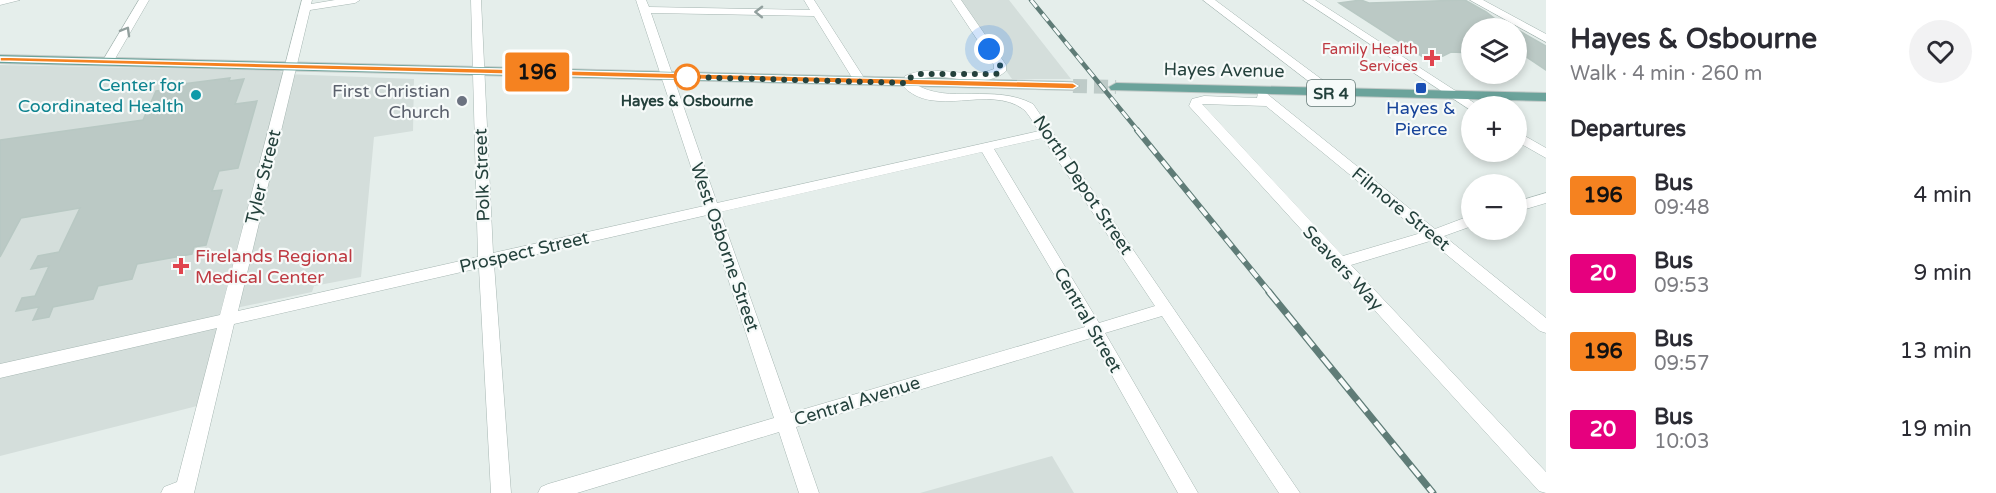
<!DOCTYPE html>
<html lang="en">
<head>
<meta charset="utf-8">
<style>
  :root { --surface:#fff; --page:#f2f2f3; --text:#2b2b33; --muted:#7c7c81 }
  body { margin:0; font-family:"Varela Round",sans-serif; background:var(--page); color:var(--text); height:100vh; display:flex; flex-direction:column; font-size:22px; white-space:nowrap }
  * { box-sizing:border-box; margin:0 }
  p { font-size:20px; color:var(--muted) }
  .icon { flex:none; width:33px; height:33px; fill:none; stroke:currentColor; stroke-width:2; stroke-linecap:round; stroke-linejoin:round }
  .map { position:relative; flex:1; overflow:hidden }
  .sheet { display:flex; flex-direction:column; background:var(--surface); width:450px }
  .sheet>* { flex:none }
  .badge { padding:0 12px; border-radius:4px; font-size:21px; line-height:39px }
  .tools { position:absolute; left:1461px; top:18px; display:grid; gap:12px }
  .tools a { display:grid; place-items:center; width:66px; height:66px; border-radius:50%; background:var(--surface); box-shadow:0 3px 9px #0003; font-size:30px }
  .you { position:absolute; width:30px; height:30px; margin:-15px; border:4px solid #fff; border-radius:50%; background:#1a73e8; box-shadow:0 0 0 9px #1a73e833 }
  .map>.badge { position:absolute; translate:-50% -50%; box-shadow:0 0 0 3px #fff }
  h2 { padding:0 24px; font-size:22px; line-height:54px }
  .round { display:grid; place-items:center; flex:none; width:63px; height:63px; border-radius:32px; background:var(--page) }
  .summary { display:flex; align-items:center; justify-content:space-between; height:102px; padding:0 24px }
  h1 { font-size:28px; font-weight:700; line-height:45px }
  ul { padding:0; list-style:none }
  li { display:flex; align-items:center; gap:18px; height:78px; padding:0 24px }
  li div { flex:1 }
  li b { display:block; font-size:22px }
  li em { font-style:normal }
  li .badge { min-width:66px; font-weight:700; text-align:center }
  main { display:flex; flex:1; min-height:0 }
  .map>svg:first-child { display:block }
  .built { fill:#d4dedb }
  .building { fill:#bbc9c5; stroke:#b8c8c3; stroke-width:1.5 }
  .lines { fill:none; stroke-linecap:round; stroke-linejoin:round }
  .major-tunnel { stroke:#becbc8; stroke-width:14; stroke-dasharray:14 7; stroke-linecap:butt }
  .minor-casing { stroke:#a7b7b3; stroke-width:1 }
  .major-casing { stroke:#c2cac8; stroke-width:2 }
  .minor { fill:#fff; fill-rule:evenodd }
  .major { fill:#6ba39b; fill-rule:evenodd }
  .rail-far2-casing { stroke:#5f7c77; stroke-width:4.5 }
  .rail-far1-casing { stroke:#5f7c77; stroke-width:6 }
  .rail-casing { stroke:#5f7c77; stroke-width:7 }
  .rail-far2 { stroke:#f6faf9; stroke-width:3; stroke-dasharray:9; stroke-linecap:butt }
  .rail-far1 { stroke:#f6faf9; stroke-width:4; stroke-dasharray:10; stroke-linecap:butt }
  .rail { stroke:#f6faf9; stroke-width:4.5; stroke-dasharray:14; stroke-linecap:butt }
  .oneway { stroke:#92a09e }
  .line { fill:#f58220; stroke:#fff; stroke-width:1.5 }
  .walk { stroke:#24413c; stroke-width:6; stroke-dasharray:0 10.8 }
  .health-dot { fill:#e0444e; stroke:#f6faf9; stroke-width:2 }
  .stop-dot { fill:#fff; stroke:#f58220; stroke-width:3 }
  .transit-dot { fill:#1a4fb4; stroke:#f6faf9; stroke-width:2 }
  .culture-dot { fill:#0f9aa8; stroke:#f6faf9; stroke-width:2 }
  .worship-dot { fill:#6b7280; stroke:#f6faf9; stroke-width:2 }
  .labels { text-anchor:middle; stroke-width:4.5; stroke-linejoin:round; paint-order:stroke }
  .far-health-label { font-size:15px; fill:#be3a42; stroke:#f6faf9; text-anchor:end }
  .far-stop-label { font-size:15px; font-weight:bold; fill:#24413c; stroke:#f6faf9 }
  .shield { fill:#f6faf9; stroke:#637875; stroke-width:1.5 }
  .shield-label { font-size:16px; font-weight:bold; fill:#24413c }
  .street-label { font-size:18px; fill:#24413c; stroke:#f6faf9 }
  .culture-label { font-size:18px; fill:#0d838f; stroke:#f6faf9; text-anchor:end }
  .worship-label { font-size:18px; fill:#5b616d; stroke:#f6faf9; text-anchor:end }
  .transit-label { font-size:18px; fill:#164399; stroke:#f6faf9 }
  .health-label { font-size:18px; fill:#be3a42; stroke:#f6faf9; text-anchor:start }
</style>
</head>
<body>
<main>
<div class="map">
<svg width="1546" height="493" viewBox="0 0 1546 493">
  <rect width="100%" height="100%" fill="#e5eeeb"/>
  <g class="built">
    <path d="M 956,0 L 1009,0 L 1071,79 L 1012,79 Z"/>
    <path d="M 0,65 L 279,71 L 285,74 L 414,79 L 413,131 L 374,137 L 361,277 L 314,286 L 312,292 L 226,310 L 201,405 L 0,456 Z"/>
    <path d="M 1052,456 L 1074,493 L 920,493 Z"/>
  </g>
  <g class="building">
    <path d="M 1361,0 L 1369,3 L 1465,0 L 1486,12 L 1507,28 L 1472,28 L 1472,53 L 1451,52 L 1443,56 L 1426,59 L 1339,3 Z"/>
    <path d="M 1516,29 L 1546,46 L 1546,70 L 1516,50 Z"/>
    <path d="M 230,78 L 229,81 L 244,79 L 235,104 L 257,101 L 238,168 L 219,171 L 212,191 L 222,190 L 206,245 L 194,247 L 192,254 L 137,264 L 132,279 L 98,286 L 93,299 L 53,307 L 49,317 L 33,320 L 39,307 L 16,311 L 22,298 L 35,296 L 49,266 L 31,269 L 38,256 L 59,252 L 80,208 L 21,218 L 0,257 L 0,140 L 143,120 L 156,91 L 173,89 L 175,85 Z"/>
  </g>
  <g class="lines">
    <path class="major-tunnel" d="M 1073,86 L 1116,87"/>
    <defs>
      <g id="minor">
        <path d="M 0,0 L 20,0 L 0,5 Z"/>
        <path d="M 139,0 L 149,0 L 112,64 L 104,64 L 102,62 Z"/>
        <path d="M 302,0 L 312,0 L 311,4 L 335,0 L 360,0 L 355,3 L 310,10 L 238,311 L 478,257 L 471,0 L 481,0 L 493,253 L 704,206 L 636,0 L 646,0 L 649,7 L 810,10 L 804,0 L 814,0 L 866,81 L 864,84 L 856,84 L 814,16 L 651,13 L 717,203 L 1039,131 C 1034,124 1029,114 1023,109 C 989,84 933,119 903,86 L 905,76 C 937,62 966,81 994,69 L 994,65 L 951,0 L 961,0 L 1006,65 L 1006,71 C 982,93 943,68 915,81 L 915,84 C 949,105 993,83 1033,104 L 1300,493 L 1279,493 L 1162,316 L 1105,333 L 1198,493 L 1178,493 L 1091,338 L 796,427 L 819,493 L 799,493 L 779,432 L 577,493 L 538,493 L 541,487 L 548,484 L 774,418 L 707,215 L 494,264 L 511,493 L 491,493 L 479,268 L 234,324 L 194,493 L 161,493 L 164,487 L 177,482 L 217,328 L 0,378 L 0,364 L 220,315 ZM 1043,138 L 1155,306 L 1099,323 L 994,149 ZM 982,152 L 1085,327 L 791,413 L 720,212 Z"/>
        <path d="M 1203,0 L 1215,0 L 1336,90 L 1336,96 L 1328,96 Z"/>
        <path d="M 1303,0 L 1315,0 L 1479,106 L 1469,109 Z"/>
        <path d="M 1470,0 L 1483,0 L 1546,34 L 1546,42 Z"/>
        <path d="M 1262,92 L 1266,93 L 1435,229 L 1472,215 L 1472,226 L 1444,236 L 1546,318 L 1546,333 L 1540,331 L 1430,241 L 1351,265 L 1546,472 L 1546,493 L 1539,491 L 1189,106 L 1192,99 L 1204,96 L 1257,98 L 1258,93 ZM 1202,104 L 1266,106 L 1421,233 L 1343,256 Z"/>
        <path d="M 1516,131 L 1546,148 L 1546,158 L 1516,141 Z"/>
        <path d="M 1546,193 L 1546,203 L 1516,212 L 1516,202 Z"/>
      </g>
      <g id="major">
        <path d="M 0,55 L 1073,82 L 1080,86 L 1073,90 L 0,63 Z"/>
        <path d="M 1116,83 L 1546,93 L 1546,101 L 1111,90 L 1109,87 Z"/>
      </g>
    </defs>
    <use href="#minor" class="minor-casing"/>
    <use href="#major" class="major-casing"/>
    <use href="#minor" class="minor"/>
    <use href="#major" class="major"/>
    <defs>
      <path id="rail-far2" d="M 1031,0 L 1139,132"/>
      <path id="rail-far1" d="M 1137,130 L 1271,294"/>
      <path id="rail" d="M 1269,292 L 1433,493"/>
    </defs>
    <use href="#rail-far2" class="rail-far2-casing"/>
    <use href="#rail-far1" class="rail-far1-casing"/>
    <use href="#rail" class="rail-casing"/>
    <use href="#rail-far2" class="rail-far2"/>
    <use href="#rail-far1" class="rail-far1"/>
    <use href="#rail" class="rail"/>
  </g>
  <defs><path id="oneway-chevron" d="M-2-3.5L2.5 0L-2 3.5" fill="none" stroke-width="1.6" stroke-linecap="round" stroke-linejoin="round" transform="scale(1.5)"/></defs>
  <g class="oneway">
    <use href="#oneway-chevron" transform="translate(759 12) rotate(-179)"/>
    <use href="#oneway-chevron" transform="translate(126 31) rotate(-60)"/>
  </g>
  <path class="line" d="M 0,57 L 1073,83 L 1078,86 L 1073,89 L 0,61 Z"/>
  <g class="lines">
    <path class="walk" d="M 687,77 L 907,83 L 911,77 L 921,74 L 996,74 L 1000,72 L 1001,67 L 989,49"/>
  </g>
  <g class="health-dot">
    <path d="M1429 49h6v6h6v6h-6v6h-6v-6h-6v-6h6z"/>
    <path d="M178 257h6v6h6v6h-6v6h-6v-6h-6v-6h6z"/>
  </g>
  <circle class="stop-dot" cx="687" cy="77" r="12"/>
  <rect class="transit-dot" x="1415" y="82" width="12" height="12" rx="3"/>
  <circle class="culture-dot" cx="196" cy="95" r="6"/>
  <circle class="worship-dot" cx="462" cy="101" r="6"/>
  <g class="labels">
    <g class="far-health-label">
      <text x="1418" y="54">Family Health<tspan x="1418" dy="17">Services</tspan></text>
    </g>
    <g class="far-stop-label">
      <text x="687" y="106">Hayes &amp; Osbourne</text>
    </g>
    <rect class="shield" x="1307" y="80" width="48" height="26" rx="4.5"/>
    <g class="shield-label">
      <text x="1331" y="99">SR 4</text>
    </g>
    <g class="street-label">
      <text transform="translate(1224 70) rotate(1)" y="6">Hayes Avenue</text>
      <text transform="translate(482 175) rotate(-92)" y="6">Polk Street</text>
      <text transform="translate(263 177) rotate(-76)" y="6">Tyler Street</text>
      <text transform="translate(1083 185) rotate(56)" y="6">North Depot Street</text>
      <text transform="translate(1401 209) rotate(39)" y="6">Filmore Street</text>
      <text transform="translate(725 247) rotate(71)" y="6">West Osborne Street</text>
      <text transform="translate(524 252) rotate(-13)" y="6">Prospect Street</text>
      <text transform="translate(1343 268) rotate(47)" y="6">Seavers Way</text>
      <text transform="translate(1088 320) rotate(60)" y="6">Central Street</text>
      <text transform="translate(857 401) rotate(-17)" y="6">Central Avenue</text>
    </g>
    <g class="culture-label">
      <text x="184" y="91">Center for<tspan x="184" dy="21">Coordinated Health</tspan></text>
    </g>
    <g class="worship-label">
      <text x="450" y="97">First Christian<tspan x="450" dy="21">Church</tspan></text>
    </g>
    <g class="transit-label">
      <text x="1421" y="114">Hayes &amp;<tspan x="1421" dy="21">Pierce</tspan></text>
    </g>
    <g class="health-label">
      <text x="195" y="262">Firelands Regional<tspan x="195" dy="21">Medical Center</tspan></text>
    </g>
  </g>
</svg>
<div class="tools">
<a><svg class="icon" aria-label="layers" viewBox="0 0 24 24"><path d="M12 4l9 5-9 5-9-5zM3 14l9 5 9-5"/></svg></a>
<a>+</a>
<a>−</a>
</div>
<div class="you" style="left:989px;top:49px"></div>
<b class="badge" style="left:537px;top:72px;background:#f58220;color:#111">196</b>
</div>
<section class="sheet">
<div class="summary"><div><h1>Hayes &amp; Osbourne</h1><p>Walk · 4 min · 260 m</p></div><a class="round"><svg class="icon" aria-label="heart" viewBox="0 0 24 24"><path d="M12 20l-8-8c-3-5 5-10 8-4 3-6 11-1 8 4z"/></svg></a></div>
<h2>Departures</h2>
<ul>
<li><span class="badge" style="background:#f58220;color:#111">196</span><div><b>Bus</b><p>09:48</p></div><em>4 min</em></li>
<li><span class="badge" style="background:#e6007e;color:#fff">20</span><div><b>Bus</b><p>09:53</p></div><em>9 min</em></li>
<li><span class="badge" style="background:#f58220;color:#111">196</span><div><b>Bus</b><p>09:57</p></div><em>13 min</em></li>
<li><span class="badge" style="background:#e6007e;color:#fff">20</span><div><b>Bus</b><p>10:03</p></div><em>19 min</em></li>
</ul>
</section>
</main>
</body>
</html>
